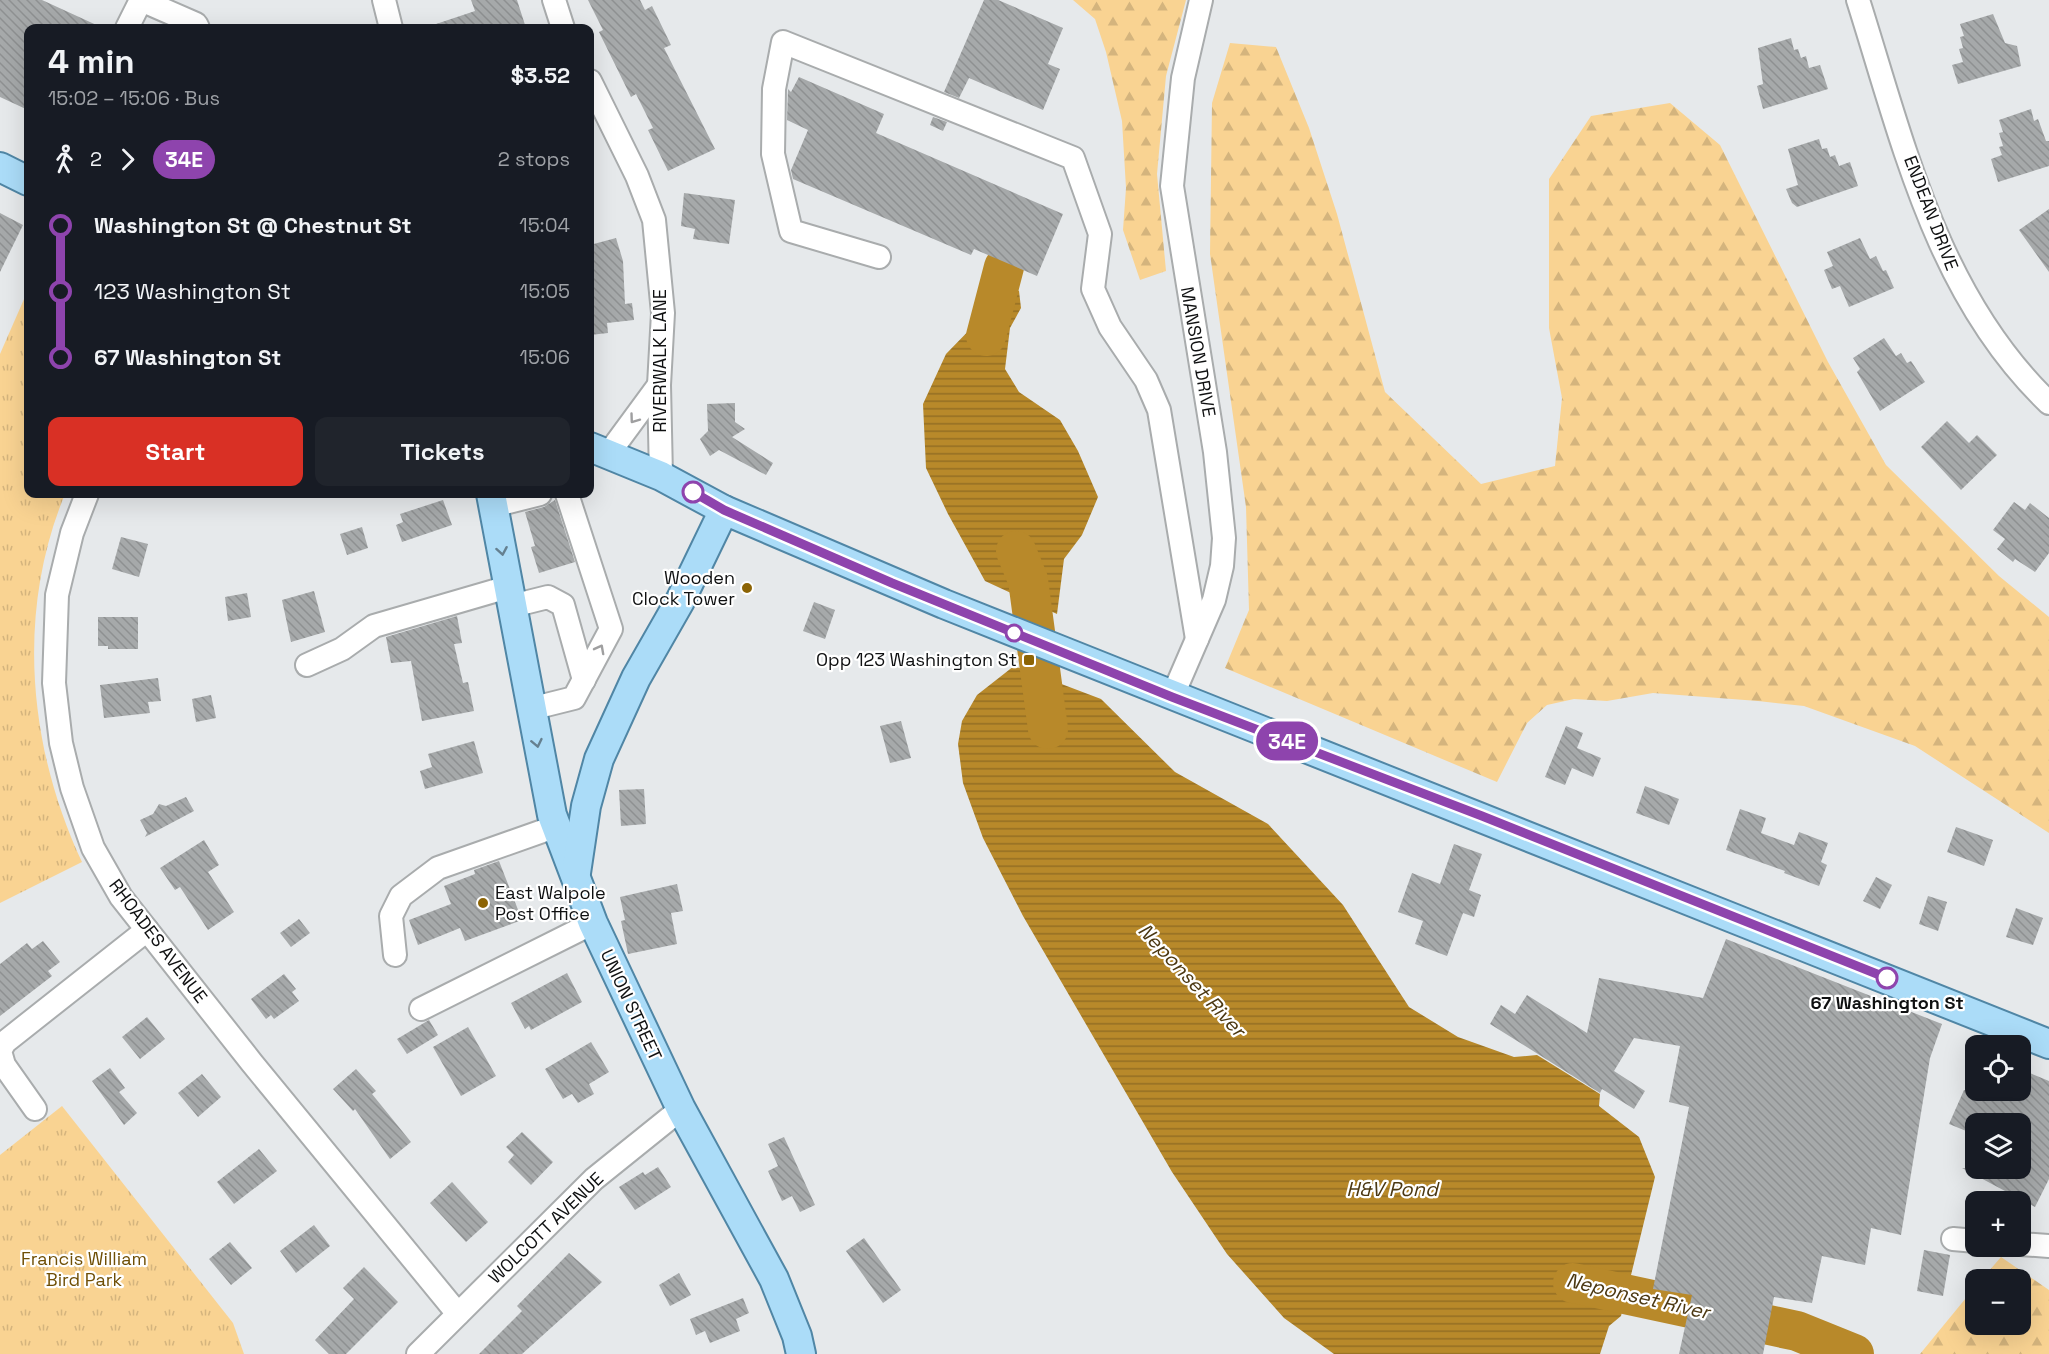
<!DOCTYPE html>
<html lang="en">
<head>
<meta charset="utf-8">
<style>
  :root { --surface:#171b24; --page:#20242c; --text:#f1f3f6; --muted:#9ea1a6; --accent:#d93025 }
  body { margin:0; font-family:"Space Grotesk",sans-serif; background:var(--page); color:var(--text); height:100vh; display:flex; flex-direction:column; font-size:22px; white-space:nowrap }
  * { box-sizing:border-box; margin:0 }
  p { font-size:20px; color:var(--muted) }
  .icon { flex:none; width:33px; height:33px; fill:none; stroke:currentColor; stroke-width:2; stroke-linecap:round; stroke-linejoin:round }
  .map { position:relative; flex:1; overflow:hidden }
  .side { position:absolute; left:24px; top:24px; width:570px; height:474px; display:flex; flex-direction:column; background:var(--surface); border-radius:12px; box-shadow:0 6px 24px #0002 }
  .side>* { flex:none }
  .badge { padding:0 12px; border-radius:20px; font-size:21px; line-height:39px }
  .tools { position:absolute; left:1965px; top:1035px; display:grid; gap:12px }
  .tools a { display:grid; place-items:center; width:66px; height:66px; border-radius:12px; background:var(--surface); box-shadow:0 6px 24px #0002; font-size:30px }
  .map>.badge { position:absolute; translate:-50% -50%; box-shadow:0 0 0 3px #fff }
  .legs { display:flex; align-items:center; gap:9px; height:66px; padding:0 24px; font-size:20px }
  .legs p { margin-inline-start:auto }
  .summary { display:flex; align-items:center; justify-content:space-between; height:102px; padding:0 24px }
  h1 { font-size:33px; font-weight:700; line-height:45px }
  .action { display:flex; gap:12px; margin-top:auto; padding:12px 24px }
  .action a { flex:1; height:69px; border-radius:12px; background:var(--accent); color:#fff; font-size:24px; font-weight:700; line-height:69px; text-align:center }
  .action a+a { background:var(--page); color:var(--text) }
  ul { padding:0 24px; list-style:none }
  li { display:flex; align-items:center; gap:21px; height:66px; font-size:22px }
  li i { display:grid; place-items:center; width:9px; height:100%; margin:0 8px; background:currentColor }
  li i::after { content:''; width:15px; height:15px; margin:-8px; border:4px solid; border-radius:50%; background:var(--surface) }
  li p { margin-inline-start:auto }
  li:first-child i { background:linear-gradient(#0000 50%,currentColor 0) }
  li:last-child i { background:linear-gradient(currentColor 50%,#0000 0) }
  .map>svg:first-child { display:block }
  .grass { fill:url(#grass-tufts) }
  .forest { fill:url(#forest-firs) }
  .water { fill:url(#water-rules) }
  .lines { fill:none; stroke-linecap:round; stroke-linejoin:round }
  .river { stroke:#b8892a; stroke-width:40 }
  .building { fill:url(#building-back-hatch) }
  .minor-casing { stroke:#a9acad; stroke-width:26 }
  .major-casing { stroke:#5086a5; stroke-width:32 }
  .minor { stroke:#fff; stroke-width:22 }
  .major { stroke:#abdcf8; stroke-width:28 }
  .oneway { stroke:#9f9fa0 }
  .oneway2 { stroke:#658090 }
  .line-1-casing { stroke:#fff; stroke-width:14 }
  .line-1 { stroke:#8e44ad; stroke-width:9 }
  .stop-1-dot { fill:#fff; stroke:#8e44ad; stroke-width:3 }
  .poi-dot { fill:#8c6405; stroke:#fff; stroke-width:2 }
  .labels { text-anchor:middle; stroke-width:4.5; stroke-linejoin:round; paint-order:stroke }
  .street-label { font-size:18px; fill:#0f1011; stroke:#fff }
  .poi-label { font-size:18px; fill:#0f1011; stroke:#fff; text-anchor:end }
  .stop-label { font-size:18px; font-weight:bold; fill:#0f1011; stroke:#fff }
  .park-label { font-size:18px; fill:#6f4f06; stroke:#fff }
  .water-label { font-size:20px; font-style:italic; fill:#4c3812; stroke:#fff }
</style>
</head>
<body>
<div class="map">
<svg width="2049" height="1354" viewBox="0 0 2049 1354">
  <defs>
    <pattern id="grass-tufts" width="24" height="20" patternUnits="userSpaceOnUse" patternTransform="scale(1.5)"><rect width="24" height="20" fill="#f9d392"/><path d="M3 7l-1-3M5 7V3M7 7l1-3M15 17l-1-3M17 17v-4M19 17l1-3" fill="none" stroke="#d4b47d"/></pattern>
    <pattern id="forest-firs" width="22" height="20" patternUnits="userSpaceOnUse" patternTransform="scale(1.5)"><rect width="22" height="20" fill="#f9d392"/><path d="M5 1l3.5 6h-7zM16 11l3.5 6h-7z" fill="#d4b47d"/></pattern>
    <pattern id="water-rules" width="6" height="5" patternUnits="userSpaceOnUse" patternTransform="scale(1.5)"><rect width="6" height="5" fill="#b8892a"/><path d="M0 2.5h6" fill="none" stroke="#946f23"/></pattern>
    <pattern id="building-back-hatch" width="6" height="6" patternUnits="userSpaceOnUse" patternTransform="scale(1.5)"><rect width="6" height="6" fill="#a6a9aa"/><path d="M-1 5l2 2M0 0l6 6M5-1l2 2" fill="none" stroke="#8e9091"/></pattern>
  </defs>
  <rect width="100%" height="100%" fill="#e6e9eb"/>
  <g class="grass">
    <path d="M 28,290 L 28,494 L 65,494 C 16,612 28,747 82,862 L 0,903 L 0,354 Z"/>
    <path d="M 62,1106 L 233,1323 L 244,1354 L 0,1354 L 0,1155 Z"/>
  </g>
  <g class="forest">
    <path d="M 1073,0 L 1186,0 L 1166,76 L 1157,174 L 1166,271 L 1140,280 L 1123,230 L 1126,188 L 1122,121 L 1106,52 L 1095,19 Z"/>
    <path d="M 1230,43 L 1276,47 L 1309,128 L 1337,214 L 1385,392 L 1481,484 L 1555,466 L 1562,398 L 1549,328 L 1549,179 L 1591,116 L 1670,103 L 1720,145 L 1828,362 L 1886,465 L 1999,576 L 2049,617 L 2049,833 L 1915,746 L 1804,706 L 1758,701 L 1653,693 L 1607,701 L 1574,699 L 1547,705 L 1527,723 L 1497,782 L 1225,668 L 1249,610 L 1246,507 L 1210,254 L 1212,103 Z"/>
    <path d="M 2001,1257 L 2049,1290 L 2049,1354 L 1920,1354 L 1975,1287 L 1976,1324 L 2020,1324 L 2020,1280 L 1982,1279 Z"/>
  </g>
  <g class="water">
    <path d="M 981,276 L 1019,291 L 1021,308 L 1010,328 L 1005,369 L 1019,392 L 1060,420 L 1078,451 L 1098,497 L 1082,535 L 1064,559 L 1057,614 L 985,581 L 948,514 L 926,468 L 923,404 L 946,354 L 982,317 Z"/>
    <path d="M 1014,666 L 1101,699 L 1175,772 L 1268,824 L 1343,905 L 1409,1007 L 1458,1037 L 1514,1057 L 1537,1055 L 1600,1094 L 1599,1106 L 1639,1137 L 1655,1177 L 1621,1316 L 1609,1326 L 1600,1354 L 1334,1354 L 1284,1318 L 1227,1254 L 1172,1172 L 1023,916 L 983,838 L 963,783 L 958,744 L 962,721 L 977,695 Z"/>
  </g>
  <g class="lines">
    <g class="river">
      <path d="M 986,336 L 1004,267"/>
      <path d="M 1016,551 L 1028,580 L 1048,729"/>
      <path d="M 1573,1283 L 1797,1331 L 1854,1354"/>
    </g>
  </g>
  <g class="building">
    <path d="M 0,0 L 42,0 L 103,28 L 28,28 L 28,110 L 0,97 Z"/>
    <path d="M 471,0 L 517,0 L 526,28 L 434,28 L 433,25 L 475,11 Z"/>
    <path d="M 588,0 L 640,0 L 645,10 L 652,6 L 671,45 L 664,48 L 715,149 L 668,171 L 648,130 L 653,128 L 636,94 L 631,97 L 599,32 L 603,30 Z"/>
    <path d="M 984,0 L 998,0 L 1063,28 L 1048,64 L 1060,69 L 1043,110 L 969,78 L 959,98 L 944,92 Z"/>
    <path d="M 1993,14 L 2005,43 L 2017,46 L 2021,66 L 1958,84 L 1952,65 L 1963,62 L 1959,49 L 1963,48 L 1960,37 L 1964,36 L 1960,24 Z"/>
    <path d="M 1791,38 L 1794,50 L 1798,49 L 1801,58 L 1806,56 L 1809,68 L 1820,65 L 1828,89 L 1763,109 L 1757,86 L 1763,84 L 1758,48 Z"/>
    <path d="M 799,77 L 884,114 L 876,133 L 1063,214 L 1037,276 L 974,249 L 971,255 L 793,179 L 791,170 L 808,130 L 787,120 L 788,89 L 791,92 Z"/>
    <path d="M 2031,109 L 2034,121 L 2038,119 L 2046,141 L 2049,141 L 2049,166 L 1998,182 L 1991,159 L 2002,155 L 1999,147 L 2003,146 L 1999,133 L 2003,132 L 1999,120 Z"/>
    <path d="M 933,117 L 947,122 L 943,131 L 930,125 Z"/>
    <path d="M 1819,139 L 1822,149 L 1827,148 L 1830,157 L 1835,155 L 1839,166 L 1850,162 L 1858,186 L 1797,207 L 1792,203 L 1786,189 L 1798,185 L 1788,149 Z"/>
    <path d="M 684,193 L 735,200 L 729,244 L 693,239 L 695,229 L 681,226 Z"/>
    <path d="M 2049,209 L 2049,272 L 2019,230 Z"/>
    <path d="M 0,213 L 23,225 L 0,272 Z"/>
    <path d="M 616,238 L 623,261 L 625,304 L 632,303 L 634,320 L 607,323 L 608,333 L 590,335 L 590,245 Z"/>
    <path d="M 1860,238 L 1870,259 L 1876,256 L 1883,271 L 1886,270 L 1894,288 L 1849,307 L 1840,286 L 1832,289 L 1824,270 L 1833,266 L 1827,252 Z"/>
    <path d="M 1884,338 L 1896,356 L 1901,353 L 1907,363 L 1911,361 L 1925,382 L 1880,411 L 1857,372 L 1860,369 L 1853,358 Z"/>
    <path d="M 735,403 L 735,422 L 745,429 L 732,437 L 773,463 L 766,475 L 719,450 L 710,456 L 700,439 L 708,431 L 707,404 Z"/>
    <path d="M 1947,421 L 1969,443 L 1977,435 L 1997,455 L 1961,490 L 1921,447 Z"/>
    <path d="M 443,500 L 452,525 L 402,542 L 396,525 L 403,522 L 400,514 Z"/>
    <path d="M 555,500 L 575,562 L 539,573 L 531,547 L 535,546 L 525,512 L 544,507 Z"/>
    <path d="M 2014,502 L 2025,510 L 2030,503 L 2049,518 L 2049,553 L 2035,572 L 2015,559 L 2013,562 L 1997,549 L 2005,539 L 1993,530 Z"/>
    <path d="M 362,527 L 368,548 L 347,555 L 340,534 Z"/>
    <path d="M 121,537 L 148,544 L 139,577 L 112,569 Z"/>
    <path d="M 314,591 L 325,632 L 291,642 L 282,600 Z"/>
    <path d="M 247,593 L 251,617 L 228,621 L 225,597 Z"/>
    <path d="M 814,602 L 835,610 L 825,639 L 803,631 Z"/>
    <path d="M 457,616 L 462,643 L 454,644 L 463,683 L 468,682 L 474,711 L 422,721 L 411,661 L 391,663 L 386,637 Z"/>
    <path d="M 98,617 L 138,617 L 138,649 L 108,649 L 108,646 L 98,646 Z"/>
    <path d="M 158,678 L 161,701 L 148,702 L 150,713 L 104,718 L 100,685 Z"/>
    <path d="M 211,695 L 216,718 L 196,722 L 192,699 Z"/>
    <path d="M 901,721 L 911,758 L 890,763 L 880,726 Z"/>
    <path d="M 1566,726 L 1583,733 L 1577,748 L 1601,758 L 1593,777 L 1572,768 L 1565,785 L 1545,777 Z"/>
    <path d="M 474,741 L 483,773 L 425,789 L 420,771 L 432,767 L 428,754 Z"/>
    <path d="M 1645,786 L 1679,799 L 1669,825 L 1636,813 Z"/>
    <path d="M 644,789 L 646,824 L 621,826 L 619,790 Z"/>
    <path d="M 186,797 L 194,811 L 145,837 L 147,833 L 140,820 L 153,814 L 159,804 L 166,806 Z"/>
    <path d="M 1740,809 L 1766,818 L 1761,833 L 1794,845 L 1799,832 L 1828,843 L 1821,862 L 1827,865 L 1819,886 L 1784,873 L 1785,871 L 1726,850 Z"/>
    <path d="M 1956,827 L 1993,840 L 1984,866 L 1947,852 Z"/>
    <path d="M 204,840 L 219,865 L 208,872 L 234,912 L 208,930 L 180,887 L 175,890 L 160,868 Z"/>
    <path d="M 1454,844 L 1482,854 L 1469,890 L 1481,895 L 1474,917 L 1463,913 L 1447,956 L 1415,944 L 1423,921 L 1398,912 L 1412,873 L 1440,884 Z"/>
    <path d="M 499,861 L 522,920 L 465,941 L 460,928 L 418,945 L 409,920 L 451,904 L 444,886 L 475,874 L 474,870 Z"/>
    <path d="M 1876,877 L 1892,885 L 1880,909 L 1863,901 Z"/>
    <path d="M 677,884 L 683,911 L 671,913 L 677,944 L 628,954 L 621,921 L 625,920 L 620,897 Z"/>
    <path d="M 1928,896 L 1947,902 L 1938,931 L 1919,924 Z"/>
    <path d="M 2016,908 L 2043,918 L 2033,945 L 2006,937 Z"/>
    <path d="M 299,919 L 310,933 L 291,947 L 280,933 Z"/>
    <path d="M 1726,939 L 1942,1024 L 1930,1058 L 1901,1235 L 1871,1228 L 1865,1265 L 1822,1256 L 1812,1303 L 1774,1297 L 1763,1354 L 1679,1354 L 1692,1295 L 1653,1289 L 1689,1107 L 1669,1102 L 1680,1046 L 1634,1038 L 1614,1071 L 1645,1091 L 1634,1109 L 1602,1089 L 1600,1093 L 1490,1024 L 1501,1005 L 1515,1014 L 1527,995 L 1587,1033 L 1599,978 L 1703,998 Z"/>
    <path d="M 43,941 L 60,962 L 48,971 L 52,976 L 0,1016 L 0,964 L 27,943 L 32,949 Z"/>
    <path d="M 567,973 L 582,1002 L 531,1030 L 529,1026 L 525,1029 L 511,1003 Z"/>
    <path d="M 284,974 L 296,989 L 292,992 L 299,1001 L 274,1019 L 271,1015 L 266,1019 L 251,999 Z"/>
    <path d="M 147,1017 L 165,1039 L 140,1059 L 122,1037 Z"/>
    <path d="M 429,1020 L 438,1035 L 407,1054 L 397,1039 Z"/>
    <path d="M 468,1027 L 496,1076 L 461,1096 L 433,1047 Z"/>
    <path d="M 591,1042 L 609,1072 L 589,1084 L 594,1094 L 578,1103 L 572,1094 L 563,1099 L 545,1069 Z"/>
    <path d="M 110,1068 L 125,1088 L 119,1092 L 137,1113 L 124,1125 L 92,1081 Z"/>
    <path d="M 356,1069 L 376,1091 L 372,1094 L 411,1142 L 390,1159 L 355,1109 L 353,1111 L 333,1089 Z"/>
    <path d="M 2020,1069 L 2049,1081 L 2049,1179 L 2035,1207 L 1962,1168 L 2020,1168 L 2020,1124 L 1976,1124 L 1976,1135 L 1949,1124 L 1964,1090 L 2020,1090 Z"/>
    <path d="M 202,1074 L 221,1097 L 198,1117 L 178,1093 Z"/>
    <path d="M 522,1132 L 553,1162 L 531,1185 L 508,1162 L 514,1155 L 506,1147 Z"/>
    <path d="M 784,1137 L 815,1205 L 800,1212 L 792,1196 L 782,1201 L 768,1171 L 778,1166 L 768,1144 Z"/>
    <path d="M 259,1149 L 277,1171 L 234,1204 L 217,1182 Z"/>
    <path d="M 658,1167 L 671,1187 L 635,1210 L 619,1187 L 643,1172 L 645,1175 Z"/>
    <path d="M 452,1182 L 488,1222 L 466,1242 L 430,1203 Z"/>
    <path d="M 314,1225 L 330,1246 L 296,1273 L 280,1251 Z"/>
    <path d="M 864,1238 L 901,1290 L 883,1303 L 846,1251 Z"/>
    <path d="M 230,1242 L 252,1268 L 231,1285 L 209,1259 Z"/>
    <path d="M 1924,1250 L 1950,1255 L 1943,1296 L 1917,1291 Z"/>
    <path d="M 569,1253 L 602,1282 L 522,1354 L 479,1354 L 522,1311 L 517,1306 Z"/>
    <path d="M 364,1267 L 398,1302 L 346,1354 L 329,1354 L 315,1340 L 354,1299 L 343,1288 Z"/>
    <path d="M 679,1273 L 691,1295 L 670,1306 L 659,1285 Z"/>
    <path d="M 743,1298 L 749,1313 L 736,1319 L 740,1331 L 710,1343 L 705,1331 L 696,1335 L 690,1319 Z"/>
  </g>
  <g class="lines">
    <defs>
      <g id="minor">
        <path d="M 141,0 L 196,24 L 198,28"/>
        <path d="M 384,0 L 391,28"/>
        <path d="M 554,0 L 563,28"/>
        <path d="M 1858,0 C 1903,142 1937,296 2049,403"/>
        <path d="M 127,28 L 141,0"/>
        <path d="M 590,81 L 637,176 L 654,220 L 663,313 L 659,385 L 661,476"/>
        <path d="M 879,257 L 791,231 L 773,154 L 774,89 L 783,42 L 1073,158 L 1100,234 L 1093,289 L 1110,327 L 1146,380 L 1159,410 L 1197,639"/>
        <path d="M 609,453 L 659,385"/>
        <path d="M 87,494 L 72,533 L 57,595 L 54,683 L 61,743 L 72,788 L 93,848 L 121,897 L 252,1063 L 458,1314"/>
        <path d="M 493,506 L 540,494"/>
        <path d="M 512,606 L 548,597 L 563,605 L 584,680"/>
        <path d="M 307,665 L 342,649 L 374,626 L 508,587"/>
        <path d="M 1172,697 L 1214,600 L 1222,566 L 1224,538 L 1215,452 L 1172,186 L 1183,78 L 1201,0"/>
        <path d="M 530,709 L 574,698 L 611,629 L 567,494"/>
        <path d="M 395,955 L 391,916 L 401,896 L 438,868 L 557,826"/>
        <path d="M 421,1009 L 593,923"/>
        <path d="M 35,1109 L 4,1065 L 0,1051 L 5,1042 L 147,930"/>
        <path d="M 1953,1239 L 1976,1241"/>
        <path d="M 2020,1244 L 2049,1246"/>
        <path d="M 418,1354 L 594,1179 L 681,1109"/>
      </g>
      <g id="major">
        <path d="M 0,167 L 28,181"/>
        <path d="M 590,447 L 661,476 L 724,510 L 944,604 L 2049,1044"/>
        <path d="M 491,494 L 552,815 L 593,923 L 681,1109 L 774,1279 L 797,1336 L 801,1354"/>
        <path d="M 576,873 L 586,806 L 599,759 L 636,678 L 680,601 L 724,510"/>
      </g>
    </defs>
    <use href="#minor" class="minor-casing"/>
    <use href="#major" class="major-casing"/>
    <use href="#minor" class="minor"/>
    <use href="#major" class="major"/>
  </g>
  <defs><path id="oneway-chevron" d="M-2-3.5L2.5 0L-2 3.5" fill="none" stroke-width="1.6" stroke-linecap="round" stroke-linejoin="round" transform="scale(1.5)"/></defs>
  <g class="oneway">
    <use href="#oneway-chevron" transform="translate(634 419) rotate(126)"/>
    <use href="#oneway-chevron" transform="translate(600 649) rotate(-62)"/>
  </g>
  <g class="oneway2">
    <use href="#oneway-chevron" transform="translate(502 551) rotate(80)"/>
    <use href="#oneway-chevron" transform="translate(537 743) rotate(78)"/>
  </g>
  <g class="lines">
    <defs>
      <path id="line-1" d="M 693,492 L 724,510 L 892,583 L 1172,697 L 1482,816 L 1887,978"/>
    </defs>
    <use href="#line-1" class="line-1-casing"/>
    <use href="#line-1" class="line-1"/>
  </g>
  <g class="stop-1-dot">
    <circle cx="693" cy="492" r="10"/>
    <circle cx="1014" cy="633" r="8"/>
    <circle cx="1887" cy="978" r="10"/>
  </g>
  <g class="poi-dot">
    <circle cx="747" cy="588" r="6"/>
    <rect x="1023" y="654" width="12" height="12" rx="3"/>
    <circle cx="483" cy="903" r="6"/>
  </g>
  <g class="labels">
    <g class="street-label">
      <text transform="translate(1931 213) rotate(69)" y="6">ENDEAN DRIVE</text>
      <text transform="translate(1198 352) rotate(80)" y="6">MANSION DRIVE</text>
      <text transform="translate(660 361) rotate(-90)" y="6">RIVERWALK LANE</text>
      <text transform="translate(158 941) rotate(53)" y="6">RHOADES AVENUE</text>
      <text transform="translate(631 1005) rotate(65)" y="6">UNION STREET</text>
      <text transform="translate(546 1228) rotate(-44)" y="6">WOLCOTT AVENUE</text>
    </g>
    <g class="poi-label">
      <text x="735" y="584">Wooden<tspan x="735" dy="21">Clock Tower</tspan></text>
      <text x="1017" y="666">Opp 123 Washington St</text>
      <text x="495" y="899" text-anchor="start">East Walpole<tspan x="495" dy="21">Post Office</tspan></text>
    </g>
    <g class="stop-label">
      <text x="1887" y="1009">67 Washington St</text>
    </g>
    <g class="park-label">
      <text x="84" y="1265">Francis William<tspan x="84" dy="21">Bird Park</tspan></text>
    </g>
    <g class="water-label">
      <text transform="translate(1192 980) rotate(47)" y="7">Neponset River</text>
      <text x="1392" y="1196">H&amp;V Pond</text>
      <text transform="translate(1638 1296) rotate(13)" y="7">Neponset River</text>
    </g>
  </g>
</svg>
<div class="tools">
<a><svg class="icon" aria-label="locate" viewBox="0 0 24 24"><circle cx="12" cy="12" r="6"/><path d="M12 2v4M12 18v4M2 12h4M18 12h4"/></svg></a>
<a><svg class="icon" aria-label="layers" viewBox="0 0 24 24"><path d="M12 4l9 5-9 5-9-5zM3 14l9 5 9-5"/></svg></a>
<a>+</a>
<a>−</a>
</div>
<b class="badge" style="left:1287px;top:741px;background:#8e44ad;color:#fff">34E</b>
<section class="side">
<div class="summary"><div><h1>4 min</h1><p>15:02 – 15:06 · Bus</p></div><b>$3.52</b></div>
<div class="legs"><svg class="icon" aria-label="walk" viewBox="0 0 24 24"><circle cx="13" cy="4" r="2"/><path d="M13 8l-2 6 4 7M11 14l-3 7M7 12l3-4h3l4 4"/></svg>2<svg class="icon" aria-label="forward" viewBox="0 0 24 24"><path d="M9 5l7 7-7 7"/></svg><b class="badge" style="background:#8e44ad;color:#fff">34E</b><p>2 stops</p></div>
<ul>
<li><i style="color:#8e44ad"></i><b>Washington St @ Chestnut St</b><p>15:04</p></li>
<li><i style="color:#8e44ad"></i><span>123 Washington St</span><p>15:05</p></li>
<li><i style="color:#8e44ad"></i><b>67 Washington St</b><p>15:06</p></li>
</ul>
<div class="action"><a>Start</a><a>Tickets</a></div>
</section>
</div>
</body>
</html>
